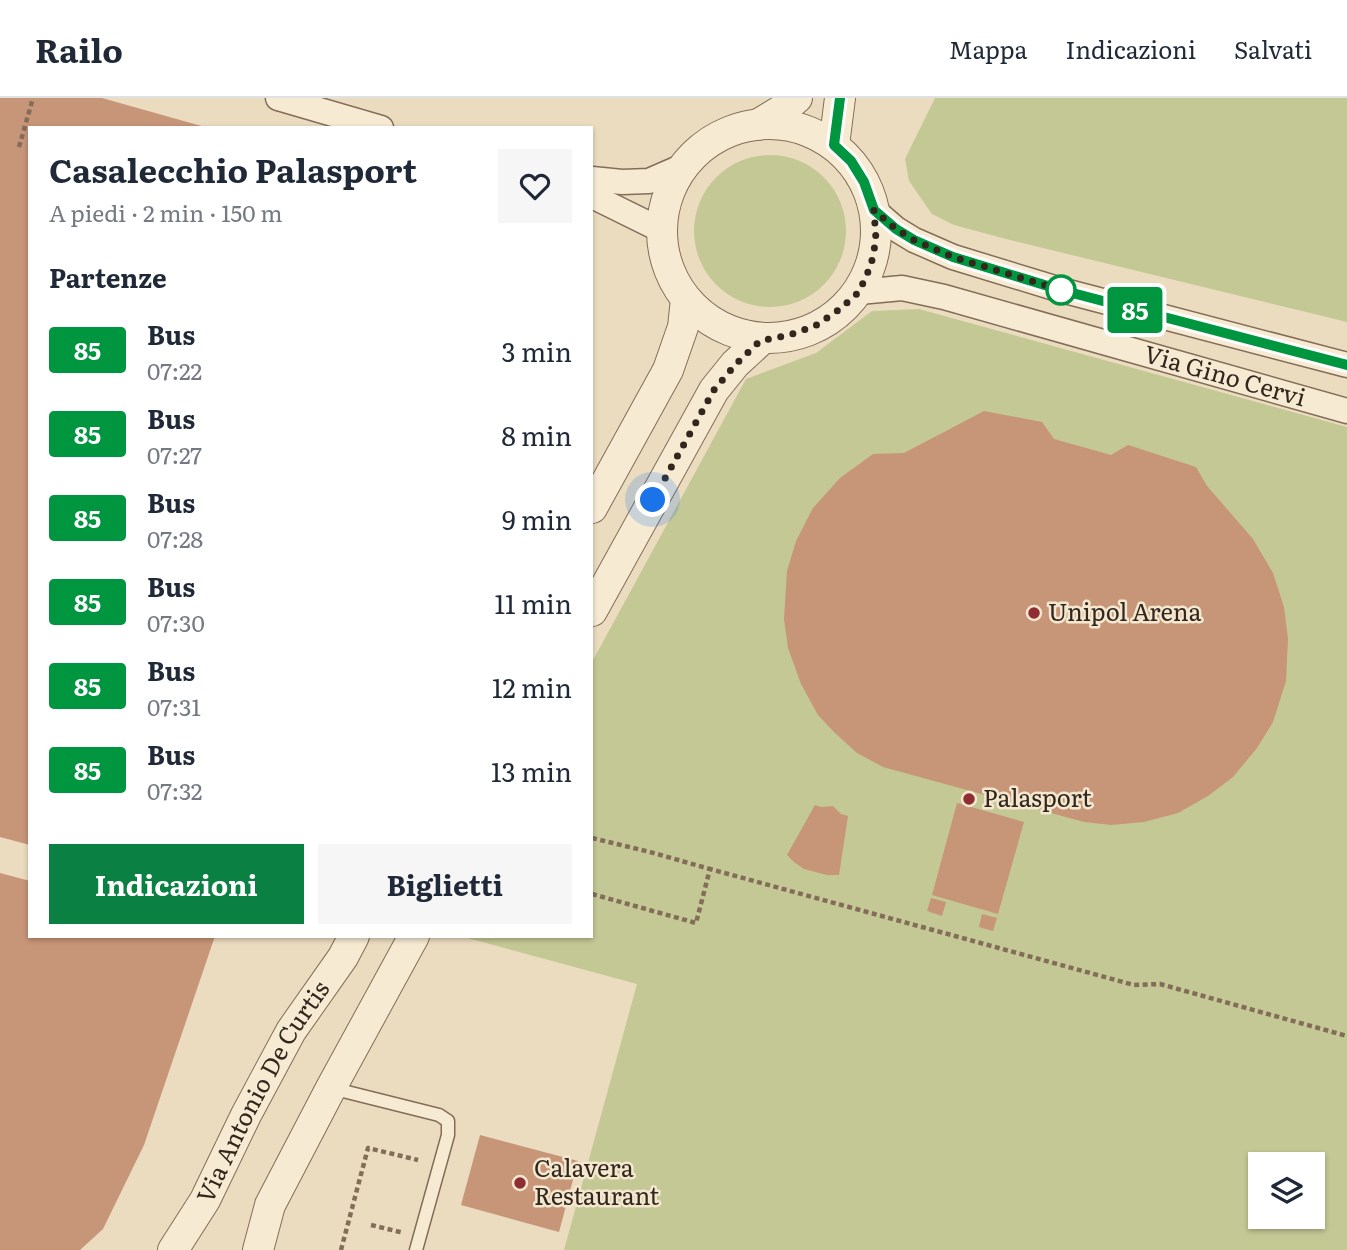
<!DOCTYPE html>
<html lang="it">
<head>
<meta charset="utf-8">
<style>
  :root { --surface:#fff; --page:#f6f6f7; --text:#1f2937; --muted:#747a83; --line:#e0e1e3; --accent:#0b8043 }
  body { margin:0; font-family:Literata,serif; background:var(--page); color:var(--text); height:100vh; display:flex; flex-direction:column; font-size:26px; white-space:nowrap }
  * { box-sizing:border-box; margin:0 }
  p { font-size:23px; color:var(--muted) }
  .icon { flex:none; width:38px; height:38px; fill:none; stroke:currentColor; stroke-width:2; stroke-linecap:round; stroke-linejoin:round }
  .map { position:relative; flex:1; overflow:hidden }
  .drawer { position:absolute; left:28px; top:28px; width:565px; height:812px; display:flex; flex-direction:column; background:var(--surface); border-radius:0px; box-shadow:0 2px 5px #0004 }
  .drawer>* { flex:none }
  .badge { padding:0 14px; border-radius:5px; font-size:24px; line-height:46px }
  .fabs { position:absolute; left:1248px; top:1054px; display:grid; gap:14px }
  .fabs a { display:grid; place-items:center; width:77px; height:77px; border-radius:0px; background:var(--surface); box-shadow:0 2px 5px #0004; font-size:35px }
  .you { position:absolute; width:35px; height:35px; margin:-18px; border:5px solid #fff; border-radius:50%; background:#1a73e8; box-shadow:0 0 0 10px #1a73e833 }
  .map>.badge { position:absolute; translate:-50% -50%; box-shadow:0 0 0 4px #fff }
  h2 { padding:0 21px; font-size:26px; line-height:63px }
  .round { display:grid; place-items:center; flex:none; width:74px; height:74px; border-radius:0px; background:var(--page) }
  .summary { display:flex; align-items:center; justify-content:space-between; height:119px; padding:0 21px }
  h1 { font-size:33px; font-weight:700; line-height:52px }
  .primary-button { display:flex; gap:14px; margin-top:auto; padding:14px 21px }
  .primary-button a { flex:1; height:80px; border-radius:0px; background:var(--accent); color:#fff; font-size:28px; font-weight:700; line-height:80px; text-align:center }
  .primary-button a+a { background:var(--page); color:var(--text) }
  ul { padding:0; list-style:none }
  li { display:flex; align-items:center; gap:21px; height:84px; padding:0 21px }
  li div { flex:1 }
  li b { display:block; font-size:26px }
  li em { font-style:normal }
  li .badge { min-width:77px; font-weight:700; text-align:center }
  header { display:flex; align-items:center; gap:42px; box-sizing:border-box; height:98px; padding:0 35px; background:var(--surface); border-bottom:2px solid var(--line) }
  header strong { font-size:33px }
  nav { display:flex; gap:38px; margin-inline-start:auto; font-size:24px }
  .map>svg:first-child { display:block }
  .green { fill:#c4c895; fill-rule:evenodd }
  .building { fill:#c79578 }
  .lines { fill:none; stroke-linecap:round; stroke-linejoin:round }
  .service-casing { stroke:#836d59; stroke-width:15 }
  .minor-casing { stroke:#836d59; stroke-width:27 }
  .tertiary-casing { stroke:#836d59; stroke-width:32 }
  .path { stroke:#836d59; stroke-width:4.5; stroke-dasharray:5 3.5; stroke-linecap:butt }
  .service { stroke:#f6ead3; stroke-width:12 }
  .minor { stroke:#f6ead3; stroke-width:24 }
  .tertiary { stroke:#f6ead3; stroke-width:30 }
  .line-casing { stroke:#fff; stroke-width:16 }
  .line { stroke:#009640; stroke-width:10 }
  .walk { stroke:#33271d; stroke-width:7; stroke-dasharray:0 12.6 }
  .stop-dot { fill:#fff; stroke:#009640; stroke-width:3.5 }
  .poi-dot { fill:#8e2d32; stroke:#f3e7cf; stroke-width:2.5 }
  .labels { text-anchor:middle; stroke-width:5; stroke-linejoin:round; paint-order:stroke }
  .street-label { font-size:24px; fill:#33271d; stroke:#f3e7cf }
  .poi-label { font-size:24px; fill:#33271d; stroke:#f3e7cf; text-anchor:start }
</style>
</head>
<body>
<header>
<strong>Railo</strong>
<nav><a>Mappa</a><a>Indicazioni</a><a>Salvati</a></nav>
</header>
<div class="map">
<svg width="1347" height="1152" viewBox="0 0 1347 1152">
  <rect width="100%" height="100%" fill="#ebdcc0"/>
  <g class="green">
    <path d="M 935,0 L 1347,0 L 1347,224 L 1006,141 L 954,127 L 932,116 L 909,83 L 905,61 Z"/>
    <circle cx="770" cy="133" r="76"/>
    <path d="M 919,211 L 1347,329 L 1347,1152 L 564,1152 L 637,886 L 460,838 L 592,838 L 592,564 L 746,281 L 816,255 L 872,213 ZM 1260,1066 L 1312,1066 L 1312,1118 L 1260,1118 Z"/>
  </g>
  <g class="building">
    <path d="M 0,0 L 102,0 L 205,29 L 30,30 L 30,747 L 0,739 Z"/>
    <path d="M 984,313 L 1042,324 L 1054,341 L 1111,357 L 1128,347 L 1196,369 L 1207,388 L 1253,441 L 1273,475 L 1284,509 L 1288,541 L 1286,583 L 1273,624 L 1257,650 L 1233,679 L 1208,698 L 1178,715 L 1144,724 L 1111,727 L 1084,724 L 883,669 L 857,655 L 834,634 L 818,617 L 801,586 L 788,550 L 784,521 L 787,473 L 796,443 L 813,410 L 840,380 L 873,356 L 904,355 Z"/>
    <path d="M 957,705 L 1024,724 L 998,816 L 932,797 Z"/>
    <path d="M 815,707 L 821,709 L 833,708 L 841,716 L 848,718 L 839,777 L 827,777 L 804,771 L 794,764 L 787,757 Z"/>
    <path d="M 0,775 L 30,783 L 30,838 L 215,838 L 144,1047 L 103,1131 L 80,1152 L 0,1152 Z"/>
    <path d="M 931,800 L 946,804 L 942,818 L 927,813 Z"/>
    <path d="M 982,816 L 997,820 L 993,833 L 979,829 Z"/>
    <path d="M 480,1037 L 578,1063 L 559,1134 L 461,1107 Z"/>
  </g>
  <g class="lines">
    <defs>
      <path id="service" d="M 331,990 L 439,1017 L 448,1023 L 448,1037 L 416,1152"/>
      <g id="minor">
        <path d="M 278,0 L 381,30"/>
        <path d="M 592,81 L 622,84 L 649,83 L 679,70"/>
        <path d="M 592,98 L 663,133"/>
        <path d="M 874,112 L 896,131 L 914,142 L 953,159 L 1061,192 L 1347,267"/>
        <path id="s1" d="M 859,194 L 902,190 L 944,199 L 1347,313"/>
      </g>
      <g id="tertiary">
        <circle cx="769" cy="133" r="107"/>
        <path d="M 757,27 L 785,10 L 797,0"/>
        <path d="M 834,47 L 840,0"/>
        <path d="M 592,410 L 668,272 L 683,229 L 686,201"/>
        <path d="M 592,513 L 714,292 L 735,266 L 760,243"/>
        <path id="s2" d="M 173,1152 L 205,1102 L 246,1017 L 291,933 L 343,859 L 354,838"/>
        <path d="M 258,1152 L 270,1107 L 331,990 L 414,838"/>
      </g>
    </defs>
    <use href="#service" class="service-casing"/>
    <use href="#minor" class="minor-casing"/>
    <use href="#tertiary" class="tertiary-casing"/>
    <g class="path">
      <path d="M 19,49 L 33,0"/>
      <path d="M 592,740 L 650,754 L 710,771"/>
      <path d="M 592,796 L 696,825 L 710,771 L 1134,887 L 1160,886 L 1347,938"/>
      <path d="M 371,1127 L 404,1135"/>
      <path d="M 341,1152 L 368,1050 L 418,1062"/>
    </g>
    <use href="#service" class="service"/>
    <use href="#minor" class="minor"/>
    <use href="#tertiary" class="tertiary"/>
  </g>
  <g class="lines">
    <defs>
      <path id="line" d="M 840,0 L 834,47 L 851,63 L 864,84 L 874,112 L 896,131 L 914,142 L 953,159 L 1061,192 L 1347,267"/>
    </defs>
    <use href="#line" class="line-casing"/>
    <use href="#line" class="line"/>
    <path class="walk" d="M 653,402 L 714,292 L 736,266 L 760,243 L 789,237 L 815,228 L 840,211 L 859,194 L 871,167 L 876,142 L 874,112 L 896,131 L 914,142 L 953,159 L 1061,192"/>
  </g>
  <circle class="stop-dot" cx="1061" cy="192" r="14"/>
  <g class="poi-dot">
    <circle cx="1034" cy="515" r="7"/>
    <circle cx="969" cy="701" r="7"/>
    <circle cx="520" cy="1085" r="7"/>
  </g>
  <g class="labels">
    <g class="street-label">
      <text dy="8" stroke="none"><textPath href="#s1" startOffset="378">Via Gino Cervi</textPath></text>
      <text dy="8" stroke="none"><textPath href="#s2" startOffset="182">Via Antonio De Curtis</textPath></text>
    </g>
    <g class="poi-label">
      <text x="1048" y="523">Unipol Arena</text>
      <text x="983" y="709">Palasport</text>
      <text x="534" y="1079">Calavera<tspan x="534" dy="28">Restaurant</tspan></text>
    </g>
  </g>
</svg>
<div class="fabs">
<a><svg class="icon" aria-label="layers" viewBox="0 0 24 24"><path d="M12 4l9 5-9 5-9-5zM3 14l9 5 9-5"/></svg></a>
</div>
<div class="you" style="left:653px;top:402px"></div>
<b class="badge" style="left:1135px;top:212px;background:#009640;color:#fff">85</b>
<section class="drawer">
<div class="summary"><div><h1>Casalecchio Palasport</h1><p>A piedi · 2 min · 150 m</p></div><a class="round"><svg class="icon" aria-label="heart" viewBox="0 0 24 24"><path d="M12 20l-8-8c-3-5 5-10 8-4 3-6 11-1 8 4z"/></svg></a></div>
<h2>Partenze</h2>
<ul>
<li><span class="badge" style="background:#009640;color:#fff">85</span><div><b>Bus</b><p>07:22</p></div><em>3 min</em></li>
<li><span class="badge" style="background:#009640;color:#fff">85</span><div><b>Bus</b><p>07:27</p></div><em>8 min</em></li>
<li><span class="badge" style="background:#009640;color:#fff">85</span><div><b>Bus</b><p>07:28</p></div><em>9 min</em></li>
<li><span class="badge" style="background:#009640;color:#fff">85</span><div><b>Bus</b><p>07:30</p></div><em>11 min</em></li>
<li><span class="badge" style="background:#009640;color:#fff">85</span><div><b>Bus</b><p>07:31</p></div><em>12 min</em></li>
<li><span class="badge" style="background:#009640;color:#fff">85</span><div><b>Bus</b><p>07:32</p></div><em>13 min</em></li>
</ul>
<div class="primary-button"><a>Indicazioni</a><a>Biglietti</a></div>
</section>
</div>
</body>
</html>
